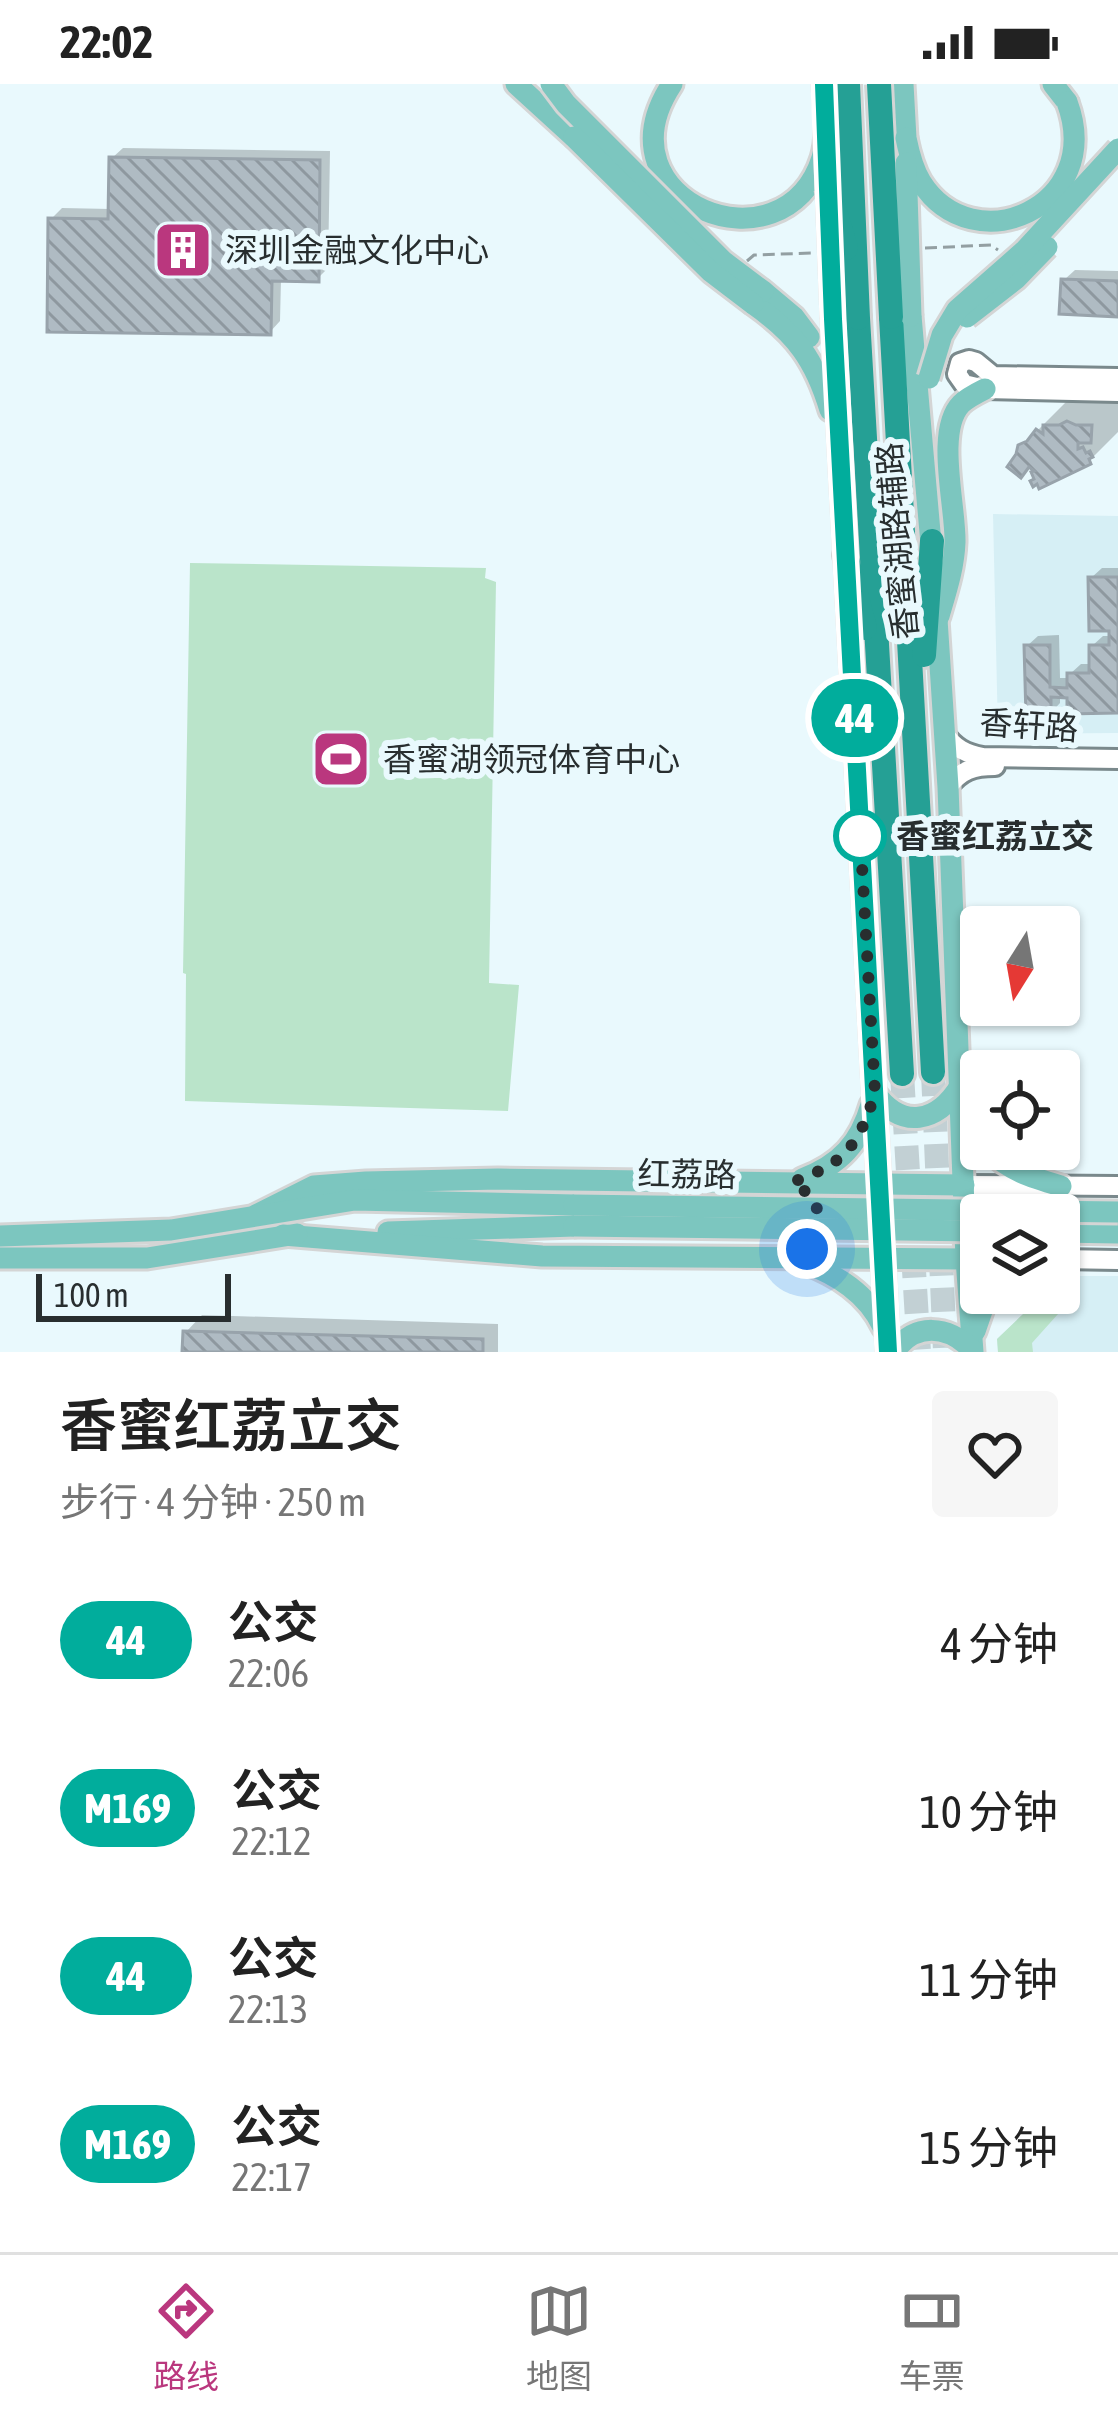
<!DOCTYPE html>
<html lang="zh">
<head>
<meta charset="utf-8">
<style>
  :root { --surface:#fff; --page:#f6f6f6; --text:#222; --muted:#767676; --line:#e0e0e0; --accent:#ba377e }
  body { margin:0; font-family:"Asap Condensed","Noto Sans SC",sans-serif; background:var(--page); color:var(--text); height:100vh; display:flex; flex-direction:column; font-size:45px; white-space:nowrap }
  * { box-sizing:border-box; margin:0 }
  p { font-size:39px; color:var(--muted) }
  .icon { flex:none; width:66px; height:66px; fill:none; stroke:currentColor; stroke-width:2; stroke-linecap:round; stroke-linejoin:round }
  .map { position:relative; height:1268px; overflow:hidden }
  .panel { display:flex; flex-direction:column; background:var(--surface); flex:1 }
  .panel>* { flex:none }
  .badge { padding:0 24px; border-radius:39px; font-size:42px; line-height:78px }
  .needle { width:78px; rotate:191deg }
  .buttons { position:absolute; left:960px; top:822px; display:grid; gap:24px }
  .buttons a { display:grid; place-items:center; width:120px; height:120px; border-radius:12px; background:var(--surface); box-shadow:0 3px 9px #0004; font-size:60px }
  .scale { position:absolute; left:36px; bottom:30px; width:195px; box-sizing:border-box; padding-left:12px; border:6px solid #282e2f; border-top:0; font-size:33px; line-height:42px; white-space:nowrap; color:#282e2f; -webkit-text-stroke:9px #e9f9fd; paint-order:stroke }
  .you { position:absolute; width:60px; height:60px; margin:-30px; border:9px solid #fff; border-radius:50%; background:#1a73e8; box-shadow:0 0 0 18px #1a73e833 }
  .map>.badge { position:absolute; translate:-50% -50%; box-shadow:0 0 0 6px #fff }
  .round { display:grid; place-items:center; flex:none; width:126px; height:126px; border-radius:12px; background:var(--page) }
  .summary { display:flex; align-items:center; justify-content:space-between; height:204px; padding:0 60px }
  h1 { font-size:57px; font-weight:600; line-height:90px }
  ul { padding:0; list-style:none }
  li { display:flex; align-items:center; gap:36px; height:168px; padding:0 60px }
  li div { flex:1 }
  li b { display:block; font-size:45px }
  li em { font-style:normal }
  li .badge { min-width:132px; font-weight:700; text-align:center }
  .status { display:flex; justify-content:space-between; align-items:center; height:84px; padding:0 60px; background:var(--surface); direction:ltr }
  .status svg { height:33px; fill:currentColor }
  .menu { display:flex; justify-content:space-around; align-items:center; height:168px; border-top:3px solid var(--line); background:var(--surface); font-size:33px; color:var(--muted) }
  .menu a { display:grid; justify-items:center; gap:6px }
  .menu .active { color:var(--accent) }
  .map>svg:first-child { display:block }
  .built { fill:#d6eff5 }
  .green { fill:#bae4ca }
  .shadow { fill:#0003 }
  .building { fill:url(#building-back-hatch); stroke:#98a3ab; stroke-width:3 }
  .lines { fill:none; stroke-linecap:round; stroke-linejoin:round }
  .highway-tunnel { stroke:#c2d0d4; stroke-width:24; stroke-dasharray:24 12; stroke-linecap:butt }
  .secondary-casing { stroke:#7a898c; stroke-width:24 }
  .primary-casing { stroke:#d4d5d5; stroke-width:27 }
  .highway-casing { stroke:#d4d5d5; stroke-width:30 }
  .path { stroke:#939fa2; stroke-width:3; stroke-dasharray:12 6; stroke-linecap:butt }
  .secondary { stroke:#fff; stroke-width:18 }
  .primary { stroke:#7cc6bf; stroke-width:21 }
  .highway { stroke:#25a095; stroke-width:24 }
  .primary-bridge-casing { stroke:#d4d5d5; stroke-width:27; stroke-linecap:butt }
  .highway-bridge-casing { stroke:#d4d5d5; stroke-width:30; stroke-linecap:butt }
  .primary-bridge { stroke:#7cc6bf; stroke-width:21 }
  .highway-bridge { stroke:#25a095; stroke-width:24 }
  .line-casing { stroke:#fff; stroke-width:27 }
  .line { stroke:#01ad9c; stroke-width:18 }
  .walk { stroke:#282e2f; stroke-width:12; stroke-dasharray:0 21.6 }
  .stop-dot { fill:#fff; stroke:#01ad9c; stroke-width:6 }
  .labels { text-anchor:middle; stroke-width:12; stroke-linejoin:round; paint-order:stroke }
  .poi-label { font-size:33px; fill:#282e2f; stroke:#e9f9fd; text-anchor:start }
  .street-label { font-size:33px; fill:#282e2f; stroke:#e9f9fd }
  .stop-label { font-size:33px; font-weight:bold; fill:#282e2f; stroke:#e9f9fd; text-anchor:start }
</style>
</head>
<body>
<div class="status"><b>22:02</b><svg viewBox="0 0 49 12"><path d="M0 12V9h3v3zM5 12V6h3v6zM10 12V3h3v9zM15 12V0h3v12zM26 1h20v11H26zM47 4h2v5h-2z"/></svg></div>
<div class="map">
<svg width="1118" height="1268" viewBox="0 0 1118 1268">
  <defs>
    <pattern id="building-back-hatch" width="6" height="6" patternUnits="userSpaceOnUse" patternTransform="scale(3)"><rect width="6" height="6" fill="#afbbc3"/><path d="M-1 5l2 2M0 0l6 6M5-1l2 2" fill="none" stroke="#8e989f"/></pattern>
  </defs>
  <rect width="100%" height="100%" fill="#e9f9fd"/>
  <g class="built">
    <path d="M 993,430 L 1118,432 L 1118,649 L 998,650 Z"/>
    <path d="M 1062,1192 L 1118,1192 L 1118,1268 L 998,1268 L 997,1255 L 1045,1209 L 1059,1209 L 1059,1195 Z"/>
  </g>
  <g class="green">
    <path d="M 190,479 L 486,484 L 485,494 L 496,498 L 489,899 L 519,901 L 508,1027 L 185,1017 L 186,890 L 183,889 Z"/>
    <path d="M 1062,1192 L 1071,1192 L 1072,1200 L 1079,1200 L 1079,1220 L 1067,1220 L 1032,1259 L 1033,1268 L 998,1268 L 997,1255 L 1045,1209 L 1059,1209 L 1059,1195 Z"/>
  </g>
  <g class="shadow">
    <path d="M 123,64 L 330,67 L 328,184 L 317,195 L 281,195 L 280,237 L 270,248 L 51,135 L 62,124 L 111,125 L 112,74 Z"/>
    <path d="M 1075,186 L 1118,187 L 1118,230 L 1064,196 Z"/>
    <path d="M 1118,288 L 1118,348 L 1089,377 L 1037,386 L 1021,363 L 1073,311 Z"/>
    <path d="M 1102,484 L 1118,484 L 1118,626 L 1070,611 L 1060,611 L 1060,619 L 1050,630 L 1027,562 L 1038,552 L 1059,551 L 1060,594 L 1070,594 L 1070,590 L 1081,580 L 1092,580 L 1092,562 L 1103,552 L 1112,552 L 1091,494 Z"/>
    <path d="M 202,1231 L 498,1240 L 498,1268 L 185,1268 L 186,1248 Z"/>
  </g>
  <g class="building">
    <path d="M 109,73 L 320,76 L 319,198 L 272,197 L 271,251 L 47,248 L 48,134 L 108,135 Z"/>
    <path d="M 1061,195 L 1118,197 L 1118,233 L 1059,230 Z"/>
    <path d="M 1067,337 L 1076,341 L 1092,341 L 1091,359 L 1078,359 L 1078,365 L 1083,363 L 1086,369 L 1090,367 L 1093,373 L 1089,375 L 1091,380 L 1039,405 L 1037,400 L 1033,403 L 1030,397 L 1034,395 L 1031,388 L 1034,387 L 1029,383 L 1021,394 L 1007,383 L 1016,370 L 1018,361 L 1027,357 L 1036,345 L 1043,350 L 1043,341 L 1059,341 Z"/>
    <path d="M 1088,493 L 1118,493 L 1118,629 L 1067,630 L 1067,614 L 1051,613 L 1051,633 L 1026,633 L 1024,561 L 1050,561 L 1050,603 L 1067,604 L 1067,589 L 1089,589 L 1089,561 L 1109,561 L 1109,547 L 1089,547 Z"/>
    <path d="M 183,1247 L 483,1255 L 483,1268 L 182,1268 Z"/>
  </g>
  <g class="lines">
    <g class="highway-tunnel">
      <path d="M 933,988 L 945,1268"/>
      <path d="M 902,990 L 919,1268"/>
    </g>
    <defs>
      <g id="secondary">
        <path d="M 1118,294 L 993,292 L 976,278 L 969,276 L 960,279 L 957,290 L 964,300 L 985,305 L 1118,308"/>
        <path d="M 944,649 C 954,664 966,670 983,673 L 1118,675"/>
        <path d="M 948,703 C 961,686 973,682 995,682"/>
        <path d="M 964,1101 L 1118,1102"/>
        <path d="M 1059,1175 L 1118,1176"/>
      </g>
      <g id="primary">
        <path d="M 516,0 L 574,53"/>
        <path d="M 672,0 C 594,118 784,193 822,74 C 829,51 825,24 824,0"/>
        <path d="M 903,0 L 906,54"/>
        <path d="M 1053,0 L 1067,18"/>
        <path d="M 763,207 L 794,233 L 809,253"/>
        <path d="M 753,220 C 796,250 815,276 830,326"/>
        <path d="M 911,232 L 932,471"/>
        <path d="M 833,235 L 888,1268"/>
        <path d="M 936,520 L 948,703 L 966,1175 L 973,1268"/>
        <path d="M 939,532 C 946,508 954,484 955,458 C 956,423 935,347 961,320 C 967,314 977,309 985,305"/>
        <path d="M 875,1009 C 902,1046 937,1039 960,1002"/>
        <path d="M 988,1065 C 1008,1087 1033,1094 1061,1102"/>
        <path d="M 802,1095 C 840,1081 860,1059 871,1021"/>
        <path d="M 256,1131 L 314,1102 L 366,1098 L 498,1095 L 964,1101"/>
        <path d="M 388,1148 L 574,1142"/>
        <path d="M 1059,1148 L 1118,1149"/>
        <path d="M 283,1151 L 542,1172 L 966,1175"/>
        <path d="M 0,1152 L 171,1146 L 355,1116 L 574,1121"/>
        <path d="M 0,1174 L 147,1174 L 297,1150"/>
        <path d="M 1059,1176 L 1063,1175"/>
        <path d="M 803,1178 C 837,1191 867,1209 883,1243"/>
        <path d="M 975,1247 L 984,1221 L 994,1209"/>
        <path d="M 894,1268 C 915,1238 948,1241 972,1266"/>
      </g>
      <g id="highway">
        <path d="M 891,233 L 933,988"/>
        <path d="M 858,234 L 902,990"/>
        <path d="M 846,471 L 865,544"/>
        <path d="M 924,571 L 932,457"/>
      </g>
    </defs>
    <use href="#secondary" class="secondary-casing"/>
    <use href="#primary" class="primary-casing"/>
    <use href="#highway" class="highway-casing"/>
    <g class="path">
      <path d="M 925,164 L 991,161 L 998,166"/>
      <path d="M 747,177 L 754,171 L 814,169"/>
    </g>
    <use href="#secondary" class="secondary"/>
    <use href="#primary" class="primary"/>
    <use href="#highway" class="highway"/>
    <defs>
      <g id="primary-bridge">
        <path d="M 551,0 L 566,20 L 723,177 L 763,207"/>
        <path d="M 574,53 L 711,188 L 753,220"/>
        <path d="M 906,54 C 909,69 913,85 921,98 C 973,180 1106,123 1067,18"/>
        <path d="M 826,55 L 833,235"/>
        <path d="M 906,79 L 911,232"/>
        <path d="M 967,233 L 1016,195 L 1047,163"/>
        <path d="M 929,294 L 942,251 L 957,226 L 1024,167 L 1118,65"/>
        <path d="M 574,1121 L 1118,1128"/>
        <path d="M 574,1142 L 981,1147"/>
      </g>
      <g id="highway-bridge">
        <path d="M 848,0 L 858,234"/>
        <path d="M 879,0 L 891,233"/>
        <path d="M 828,103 L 846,164"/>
      </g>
    </defs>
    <use href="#primary-bridge" class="primary-bridge-casing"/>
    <use href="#highway-bridge" class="highway-bridge-casing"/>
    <use href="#primary-bridge" class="primary-bridge"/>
    <use href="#highway-bridge" class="highway-bridge"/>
  </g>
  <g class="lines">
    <defs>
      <path id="line" d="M 824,0 L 833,235 L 888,1268"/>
    </defs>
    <use href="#line" class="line-casing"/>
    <use href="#line" class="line"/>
    <path class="walk" d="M 807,1165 C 826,1136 821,1115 792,1098 C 845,1080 859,1061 875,1009 L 860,746 L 860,752"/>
  </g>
  <defs>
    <symbol id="building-square" viewBox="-11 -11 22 22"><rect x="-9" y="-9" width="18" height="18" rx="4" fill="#ba377e" stroke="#e9f9fd"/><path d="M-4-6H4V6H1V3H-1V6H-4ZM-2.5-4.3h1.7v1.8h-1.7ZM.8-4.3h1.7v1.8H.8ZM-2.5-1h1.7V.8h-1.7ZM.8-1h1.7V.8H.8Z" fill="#fff"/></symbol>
    <symbol id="stadium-square" viewBox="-11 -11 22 22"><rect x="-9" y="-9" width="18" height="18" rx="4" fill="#ba377e" stroke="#e9f9fd"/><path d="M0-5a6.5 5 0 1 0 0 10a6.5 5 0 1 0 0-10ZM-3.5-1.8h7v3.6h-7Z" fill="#fff"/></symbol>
  </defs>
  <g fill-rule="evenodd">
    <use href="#building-square" x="150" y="133" width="66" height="66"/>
    <use href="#stadium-square" x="308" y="642" width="66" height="66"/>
  </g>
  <circle class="stop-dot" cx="860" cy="752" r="24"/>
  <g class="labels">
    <g class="poi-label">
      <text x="225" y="178">深圳金融文化中心</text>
      <text x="383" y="687">香蜜湖领冠体育中心</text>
    </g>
    <g class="street-label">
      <text transform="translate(897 457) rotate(-95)" y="12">香蜜湖路辅路</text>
      <text transform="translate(1029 641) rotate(4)" y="12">香轩路</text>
      <text transform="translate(687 1090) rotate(1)" y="12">红荔路</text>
    </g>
    <g class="stop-label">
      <text x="896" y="764">香蜜红荔立交</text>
    </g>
  </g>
</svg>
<div class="buttons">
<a><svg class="needle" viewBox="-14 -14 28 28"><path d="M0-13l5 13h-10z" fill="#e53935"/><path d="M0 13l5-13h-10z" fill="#767676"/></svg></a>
<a><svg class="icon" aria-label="locate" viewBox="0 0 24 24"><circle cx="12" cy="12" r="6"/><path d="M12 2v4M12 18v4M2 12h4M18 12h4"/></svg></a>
<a><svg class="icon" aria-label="layers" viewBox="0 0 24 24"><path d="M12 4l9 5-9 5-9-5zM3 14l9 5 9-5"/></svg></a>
</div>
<div class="scale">100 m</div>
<div class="you" style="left:807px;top:1165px"></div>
<b class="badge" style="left:855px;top:634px;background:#01ad9c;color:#fff">44</b>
</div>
<section class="panel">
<div class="summary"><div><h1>香蜜红荔立交</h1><p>步行 · 4 分钟 · 250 m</p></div><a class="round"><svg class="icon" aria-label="heart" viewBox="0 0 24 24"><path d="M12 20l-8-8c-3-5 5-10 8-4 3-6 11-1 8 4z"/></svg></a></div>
<ul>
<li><span class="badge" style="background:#01ad9c;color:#fff">44</span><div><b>公交</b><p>22:06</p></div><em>4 分钟</em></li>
<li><span class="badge" style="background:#01ad9c;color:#fff">M169</span><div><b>公交</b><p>22:12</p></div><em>10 分钟</em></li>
<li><span class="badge" style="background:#01ad9c;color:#fff">44</span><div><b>公交</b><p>22:13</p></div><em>11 分钟</em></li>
<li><span class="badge" style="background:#01ad9c;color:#fff">M169</span><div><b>公交</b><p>22:17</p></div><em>15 分钟</em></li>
</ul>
</section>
<nav class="menu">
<a class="active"><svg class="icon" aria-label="directions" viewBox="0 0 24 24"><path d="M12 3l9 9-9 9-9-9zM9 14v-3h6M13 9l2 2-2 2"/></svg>路线</a>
<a><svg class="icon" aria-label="map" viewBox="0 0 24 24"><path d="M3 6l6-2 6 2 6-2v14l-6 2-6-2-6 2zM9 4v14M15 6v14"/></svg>地图</a>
<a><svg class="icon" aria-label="tickets" viewBox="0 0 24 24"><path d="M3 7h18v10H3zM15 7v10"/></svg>车票</a>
</nav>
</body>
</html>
